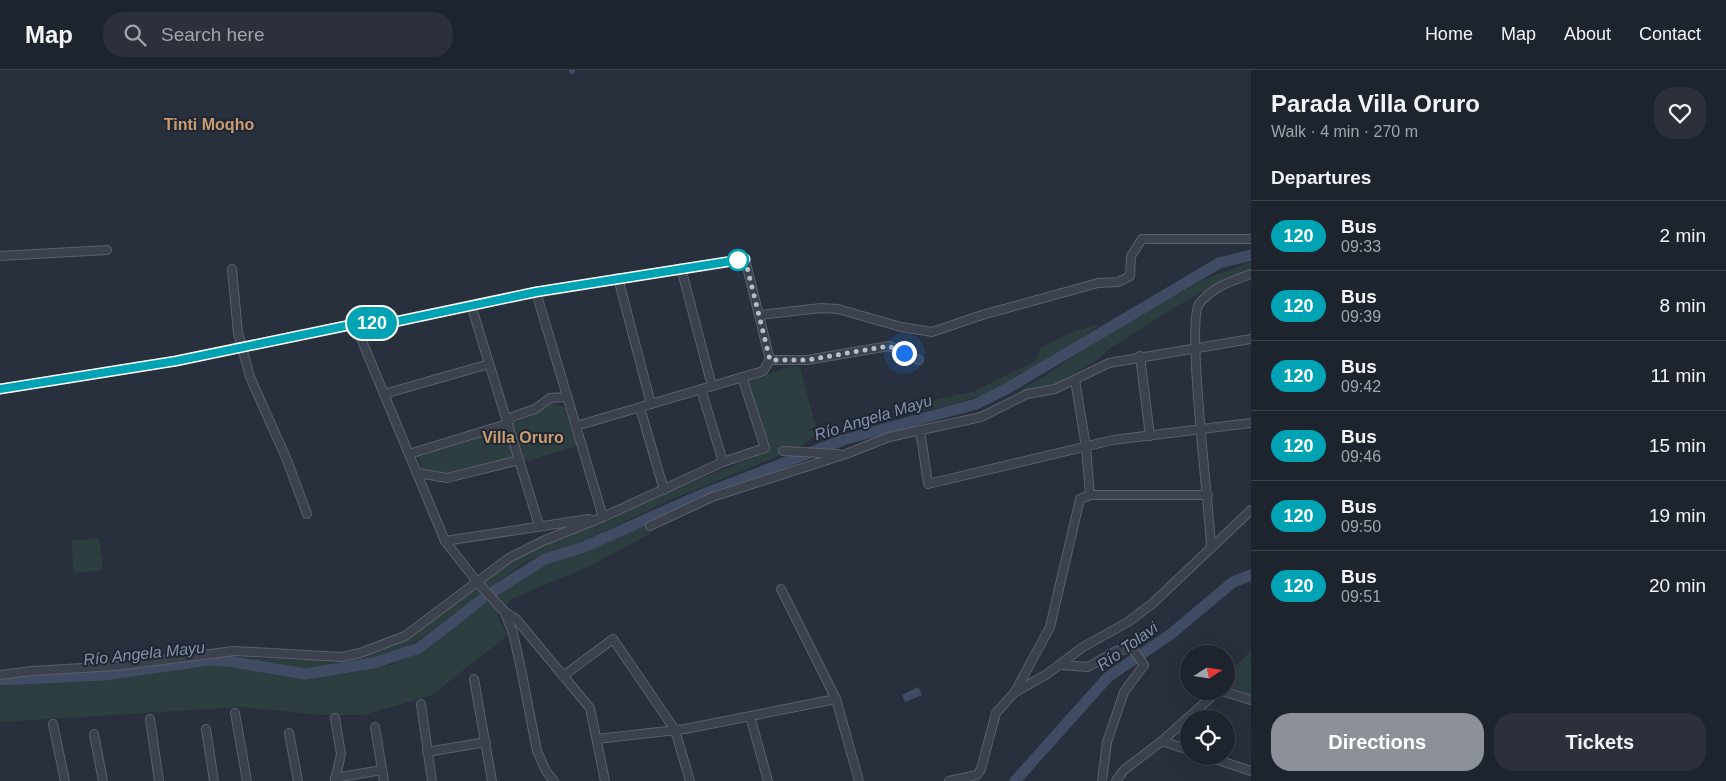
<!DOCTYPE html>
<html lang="en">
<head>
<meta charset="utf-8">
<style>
  :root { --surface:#1e242e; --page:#2b303a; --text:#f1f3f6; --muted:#a1a4aa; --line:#3c414a; --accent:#8c9099 }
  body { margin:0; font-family:Helvetica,sans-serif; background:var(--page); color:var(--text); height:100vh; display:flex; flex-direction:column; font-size:19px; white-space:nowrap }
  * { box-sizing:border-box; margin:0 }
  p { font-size:16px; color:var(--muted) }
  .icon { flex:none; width:28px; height:28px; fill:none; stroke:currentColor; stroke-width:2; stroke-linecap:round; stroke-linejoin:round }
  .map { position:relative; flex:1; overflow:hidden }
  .drawer { display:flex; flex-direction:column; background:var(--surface); width:475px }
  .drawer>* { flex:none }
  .badge { padding:0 10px; border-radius:16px; font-size:18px; line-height:32px }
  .needle { width:32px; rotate:78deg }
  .controls { position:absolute; left:1180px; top:575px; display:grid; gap:10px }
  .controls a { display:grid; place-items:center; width:55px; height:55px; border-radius:50%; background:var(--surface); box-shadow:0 5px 20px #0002,0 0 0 1px var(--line); font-size:25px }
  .you { position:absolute; width:25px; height:25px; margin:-12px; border:4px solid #fff; border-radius:50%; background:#1a73e8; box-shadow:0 0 0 8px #1a73e833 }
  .map>.badge { position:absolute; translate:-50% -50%; box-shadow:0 0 0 2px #fff }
  h2 { padding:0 20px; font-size:19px; line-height:45px }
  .round { display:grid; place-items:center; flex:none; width:52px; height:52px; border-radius:20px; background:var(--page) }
  .headline { display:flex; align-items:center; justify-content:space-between; height:85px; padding:0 20px }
  h1 { font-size:24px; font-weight:800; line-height:38px }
  .action { display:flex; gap:10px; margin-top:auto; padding:10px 20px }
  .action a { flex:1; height:58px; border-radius:20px; background:var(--accent); color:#fff; font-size:20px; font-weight:800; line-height:58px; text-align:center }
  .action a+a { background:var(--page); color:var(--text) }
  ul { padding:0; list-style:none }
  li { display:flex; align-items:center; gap:15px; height:70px; padding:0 20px; border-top:1px solid var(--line) }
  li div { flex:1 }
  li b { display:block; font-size:19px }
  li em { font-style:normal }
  li .badge { min-width:55px; font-weight:700; text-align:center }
  header { display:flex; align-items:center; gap:30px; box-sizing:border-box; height:70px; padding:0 25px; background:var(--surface); border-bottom:1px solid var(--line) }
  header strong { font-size:24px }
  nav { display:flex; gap:28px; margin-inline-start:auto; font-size:18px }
  .search { width:350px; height:45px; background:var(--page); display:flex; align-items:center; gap:12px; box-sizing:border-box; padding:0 18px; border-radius:20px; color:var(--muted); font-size:19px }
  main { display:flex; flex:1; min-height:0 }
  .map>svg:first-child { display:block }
  .green { fill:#2d3e40 }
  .water { fill:#404c64 }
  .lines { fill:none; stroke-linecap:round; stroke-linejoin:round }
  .canal { stroke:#404c64; stroke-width:6 }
  .river { stroke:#404c64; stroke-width:11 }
  .minor-casing { stroke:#59606b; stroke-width:10 }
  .minor { stroke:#3b424d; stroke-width:8 }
  .line-casing { stroke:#fff; stroke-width:11 }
  .line { stroke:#00a3b4; stroke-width:8 }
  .walk { stroke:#b8bdc8; stroke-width:5; stroke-dasharray:0 9 }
  .stop-dot { fill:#fff; stroke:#00a3b4; stroke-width:2.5 }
  .labels { text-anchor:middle; stroke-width:4; stroke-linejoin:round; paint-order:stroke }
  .neighbourhood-label { font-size:16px; font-weight:bold; fill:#ca9c71; stroke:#202732 }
  .water-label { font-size:16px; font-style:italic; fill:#8392ac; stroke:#202732 }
</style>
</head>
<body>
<header>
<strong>Map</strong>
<div class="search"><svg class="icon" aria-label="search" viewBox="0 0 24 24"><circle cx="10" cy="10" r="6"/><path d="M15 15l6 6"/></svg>Search here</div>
<nav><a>Home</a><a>Map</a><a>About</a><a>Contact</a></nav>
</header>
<main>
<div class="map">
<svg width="1251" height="711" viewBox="0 0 1251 711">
  <rect width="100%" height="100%" fill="#28303d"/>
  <g class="green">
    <path d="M 1251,192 L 1251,200 L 1224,209 L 1167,242 L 1109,279 L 1097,290 L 1052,316 L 1018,321 L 1042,308 L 1108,263 L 1205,209 Z"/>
    <path d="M 1100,254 L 1080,269 L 987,324 L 942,337 L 913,342 L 926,332 L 975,321 L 1036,291 L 1040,278 L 1070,263 Z"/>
    <path d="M 793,296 L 800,297 L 816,357 L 807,361 L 820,361 L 799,378 L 673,429 L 584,471 L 525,492 L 419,570 L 398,580 L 373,589 L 306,600 L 230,587 L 339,591 L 354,588 L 408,569 L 508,493 L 550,471 L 607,451 L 664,423 L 762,384 L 769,375 L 748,310 Z"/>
    <path d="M 553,333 L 564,337 L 577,376 L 524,392 L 511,354 L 532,346 L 546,335 Z"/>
    <path d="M 505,358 L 514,388 L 448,404 L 423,401 L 417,386 Z"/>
    <path d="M 649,451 L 651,463 L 592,495 L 511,529 L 504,541 L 497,545 L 508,565 L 432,625 L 364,645 L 323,645 L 242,637 L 0,652 L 0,616 L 107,608 L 197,596 L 228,595 L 306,608 L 351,603 L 393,594 L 421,582 L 476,538 L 519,508 L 544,495 L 589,479 L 630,455 Z"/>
    <path d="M 99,468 L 101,482 L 96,483 L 101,483 L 103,500 L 74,503 L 71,471 Z"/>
    <path d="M 1251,581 L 1251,625 L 1226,617 L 1226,605 Z"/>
  </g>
  <path class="water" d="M 918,617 L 922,625 L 905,632 L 902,625 Z"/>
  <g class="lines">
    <path class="canal" d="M 572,1 L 572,0"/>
    <g class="river">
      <path d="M 494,521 L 545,489 L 584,477 L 696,427 L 843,370 L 976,334 L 1008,318 L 1219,193 L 1251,185"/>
      <path d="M 0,610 L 103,605 L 209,590 L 228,591 L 305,604 L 374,593 L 419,578 L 481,530"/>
      <path d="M 1015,711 L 1108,607 L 1171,564 L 1233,512 L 1251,505"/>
    </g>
    <defs>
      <g id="minor">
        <path d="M 0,186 L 107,180"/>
        <path d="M 681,198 L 712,316"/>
        <path d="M 232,199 L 238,263 L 250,307 L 287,390 L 307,444"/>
        <path d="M 618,208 L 651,334"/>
        <path d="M 536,222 L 603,447"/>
        <path d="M 471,235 L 539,455"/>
        <path d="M 760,245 L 821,238 L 838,239 L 901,257 L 932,262 L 982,245 L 1098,213 L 1118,212 L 1130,206 L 1131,186 L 1142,169 L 1251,169"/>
        <path d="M 355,254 L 445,471 L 478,513 L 504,541 L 513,563 L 521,599 L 537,681 L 546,701 L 554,711"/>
        <path d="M 1140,286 L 1150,366"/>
        <path d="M 770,290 L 807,290 L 889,276 L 919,290"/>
        <path d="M 0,319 L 176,291 L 355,254 L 394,252 L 536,222 L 745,189 L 770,290 L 763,301 L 576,356"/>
        <path d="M 701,319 L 723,392"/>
        <path d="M 384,324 L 489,294"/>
        <path d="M 640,338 L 664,420"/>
        <path d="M 920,360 L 928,414 L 1113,370 L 1251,353"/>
        <path d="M 783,381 L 838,384"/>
        <path d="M 409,384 L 507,354 L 512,347 L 535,339 L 550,328 L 568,327"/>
        <path d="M 418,403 L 447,408 L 519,390"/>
        <path d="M 1090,425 L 1208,425"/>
        <path d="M 650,456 L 712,427 L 846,384 L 889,367 L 981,347 L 1027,324 L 1055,319 L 1109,293 L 1251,269"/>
        <path d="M 445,471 L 589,449"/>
        <path d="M 1211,478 C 1210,441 1186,254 1199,234 C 1212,217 1232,211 1251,204"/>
        <path d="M 781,519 L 836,629 L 859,711"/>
        <path d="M 504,541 L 516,549 L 590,638 L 605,711"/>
        <path d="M 1060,595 L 1088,597 L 1116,581 L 1132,578 L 1144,595 L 1124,622 L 1107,672 L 1102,711"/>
        <path d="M 0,605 L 32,601 L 116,596 L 234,581 L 342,587 L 360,583 L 405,566 L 509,488 L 543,471 L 603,447 L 723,392 L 765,378 L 742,307"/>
        <path d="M 563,606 L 613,569 L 675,660 L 690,711"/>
        <path d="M 474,609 L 492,711"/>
        <path d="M 1222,621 L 1251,630"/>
        <path d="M 1015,622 L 1050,557 L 1080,429 L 1090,425 L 1086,377 L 1075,310"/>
        <path d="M 421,634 L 432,711"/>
        <path d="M 235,643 L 247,711"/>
        <path d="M 750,646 L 768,711"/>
        <path d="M 335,648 L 341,684 L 335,711"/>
        <path d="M 150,649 L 159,711"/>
        <path d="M 53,654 L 65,711"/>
        <path d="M 375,657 L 384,711"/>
        <path d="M 206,659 L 214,711"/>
        <path d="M 289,663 L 298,711"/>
        <path d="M 94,664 L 103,711"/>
        <path d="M 597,669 L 685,659 L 836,629"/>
        <path d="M 1162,671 L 1189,680"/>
        <path d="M 427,682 L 486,672"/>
        <path d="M 1206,686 L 1251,701"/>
        <path d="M 335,708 L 382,700"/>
        <path d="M 949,711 L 977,705 L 981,699 L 996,643 L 1014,623 L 1047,604 L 1083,577 L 1128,552 L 1153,533 L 1251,440"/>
        <path d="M 1116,711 L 1124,700 L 1162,671 L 1218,621"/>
      </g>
    </defs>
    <use href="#minor" class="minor-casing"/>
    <use href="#minor" class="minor"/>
  </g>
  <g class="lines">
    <defs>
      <path id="line" d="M 0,319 L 176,291 L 355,254 L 394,252 L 536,222 L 745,189"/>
    </defs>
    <use href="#line" class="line-casing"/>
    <use href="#line" class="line"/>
    <path class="walk" d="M 738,190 L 745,189 L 770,290 L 807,290 L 889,276 L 904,283"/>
  </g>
  <circle class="stop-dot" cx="738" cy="190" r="10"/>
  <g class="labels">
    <g class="neighbourhood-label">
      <text x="209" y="60">Tinti Moqho</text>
      <text x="523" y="373">Villa Oruro</text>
    </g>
    <g class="water-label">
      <text transform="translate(873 347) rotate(-17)" y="6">Río Angela Mayu</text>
      <text transform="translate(1127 576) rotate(-36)" y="6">Río Tolavi</text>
      <text transform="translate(144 583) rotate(-6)" y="6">Río Angela Mayu</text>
    </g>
  </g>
</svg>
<div class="controls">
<a><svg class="needle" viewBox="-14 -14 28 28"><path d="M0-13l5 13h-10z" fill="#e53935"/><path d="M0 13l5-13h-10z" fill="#a1a4aa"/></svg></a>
<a><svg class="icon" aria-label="locate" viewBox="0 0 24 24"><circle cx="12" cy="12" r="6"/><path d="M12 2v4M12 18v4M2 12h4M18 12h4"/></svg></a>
</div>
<div class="you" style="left:904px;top:283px"></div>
<b class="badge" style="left:372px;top:253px;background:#00a3b4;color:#fff">120</b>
</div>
<section class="drawer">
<div class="headline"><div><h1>Parada Villa Oruro</h1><p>Walk · 4 min · 270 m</p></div><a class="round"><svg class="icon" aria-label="heart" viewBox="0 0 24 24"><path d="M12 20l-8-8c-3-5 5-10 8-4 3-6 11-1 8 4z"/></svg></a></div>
<h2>Departures</h2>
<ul>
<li><span class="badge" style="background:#00a3b4;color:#fff">120</span><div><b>Bus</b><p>09:33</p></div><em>2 min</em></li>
<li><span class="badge" style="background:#00a3b4;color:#fff">120</span><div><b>Bus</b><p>09:39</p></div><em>8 min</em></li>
<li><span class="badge" style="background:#00a3b4;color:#fff">120</span><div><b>Bus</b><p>09:42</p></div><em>11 min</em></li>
<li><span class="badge" style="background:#00a3b4;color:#fff">120</span><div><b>Bus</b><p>09:46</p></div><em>15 min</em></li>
<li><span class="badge" style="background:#00a3b4;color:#fff">120</span><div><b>Bus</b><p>09:50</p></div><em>19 min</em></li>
<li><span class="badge" style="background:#00a3b4;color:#fff">120</span><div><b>Bus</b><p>09:51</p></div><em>20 min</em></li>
</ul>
<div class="action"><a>Directions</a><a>Tickets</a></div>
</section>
</main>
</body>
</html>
